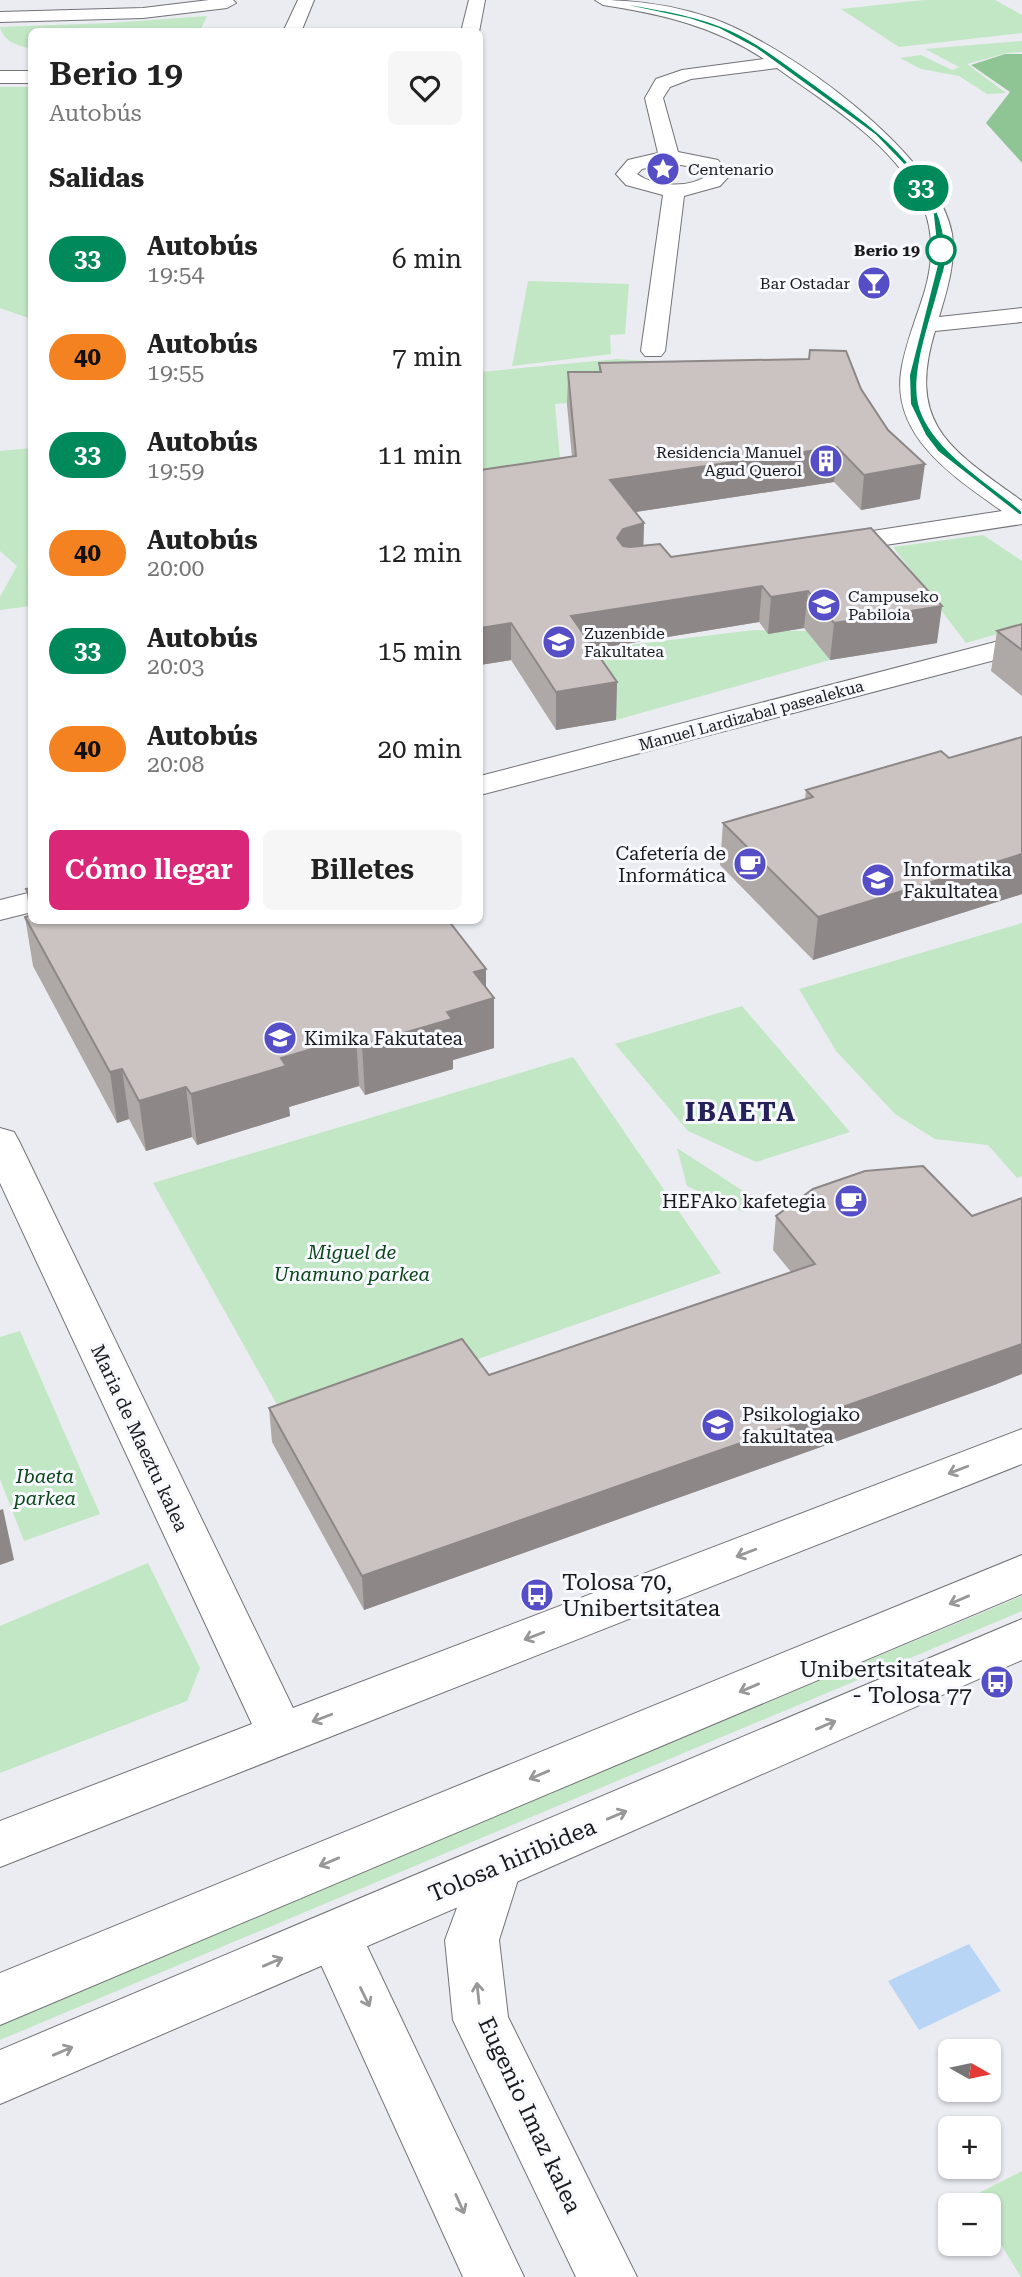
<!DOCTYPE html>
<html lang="es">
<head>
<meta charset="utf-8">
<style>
  :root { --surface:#fff; --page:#f6f6f6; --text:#222; --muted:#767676; --accent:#db2777 }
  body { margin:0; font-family:"Roboto Serif",serif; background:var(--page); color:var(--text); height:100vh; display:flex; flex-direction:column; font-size:26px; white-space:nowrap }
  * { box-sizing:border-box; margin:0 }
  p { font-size:23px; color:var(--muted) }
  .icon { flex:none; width:38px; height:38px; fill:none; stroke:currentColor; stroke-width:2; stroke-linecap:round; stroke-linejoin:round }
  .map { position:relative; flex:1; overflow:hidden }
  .details { position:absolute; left:28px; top:28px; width:455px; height:896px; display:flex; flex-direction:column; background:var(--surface); border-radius:10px; box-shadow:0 2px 5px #0004 }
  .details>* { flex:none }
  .badge { padding:0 14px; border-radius:23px; font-size:24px; line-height:46px }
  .needle { width:46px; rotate:99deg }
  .controls { position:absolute; left:938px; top:2039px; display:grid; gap:14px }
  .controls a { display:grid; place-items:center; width:63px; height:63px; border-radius:10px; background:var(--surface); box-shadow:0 2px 5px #0004; font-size:35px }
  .map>.badge { position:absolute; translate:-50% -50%; box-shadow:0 0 0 4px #fff }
  h2 { padding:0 21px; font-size:26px; line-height:63px }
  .round { display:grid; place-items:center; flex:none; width:74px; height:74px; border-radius:10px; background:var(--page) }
  .overview { display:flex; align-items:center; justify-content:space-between; height:119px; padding:0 21px }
  h1 { font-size:33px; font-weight:600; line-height:52px }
  .primary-button { display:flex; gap:14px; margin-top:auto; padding:14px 21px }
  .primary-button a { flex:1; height:80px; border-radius:10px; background:var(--accent); color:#fff; font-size:28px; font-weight:600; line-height:80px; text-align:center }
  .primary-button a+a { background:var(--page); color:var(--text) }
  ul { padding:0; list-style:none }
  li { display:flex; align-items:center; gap:21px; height:98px; padding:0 21px }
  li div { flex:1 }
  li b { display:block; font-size:26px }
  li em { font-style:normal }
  li .badge { min-width:77px; font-weight:700; text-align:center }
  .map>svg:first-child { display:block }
  .green { fill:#c2e7c4 }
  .forest { fill:#8fc594 }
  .water { fill:#b9d5f5 }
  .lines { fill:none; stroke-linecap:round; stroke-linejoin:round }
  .minor-casing { stroke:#727277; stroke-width:2 }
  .secondary-casing { stroke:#727277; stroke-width:2 }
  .minor { fill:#fff; fill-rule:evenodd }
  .secondary { fill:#fff; fill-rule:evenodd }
  .wall { fill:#aea8a6 }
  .shaded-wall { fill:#8d8887 }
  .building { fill:#cac3c1; stroke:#8d8887; stroke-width:2 }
  .oneway { stroke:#989899 }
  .line { fill:#008a5b; stroke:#fff; stroke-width:2 }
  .stop-dot { fill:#fff; stroke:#008a5b; stroke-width:3.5 }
  .labels { text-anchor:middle; stroke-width:6; stroke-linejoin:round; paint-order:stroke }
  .far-poi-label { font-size:16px; fill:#1a1a1c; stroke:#f8f9ff; text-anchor:start }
  .far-stop-label { font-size:16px; font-weight:bold; fill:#1a1a1c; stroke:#f8f9ff; text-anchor:end }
  .far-street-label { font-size:16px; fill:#1a1a1c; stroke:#f8f9ff }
  .poi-label { font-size:19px; fill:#1a1a1c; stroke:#f8f9ff; text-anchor:start }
  .park-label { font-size:19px; font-style:italic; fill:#084517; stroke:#f8f9ff }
  .street-label { font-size:19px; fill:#1a1a1c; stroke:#f8f9ff }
  .near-poi-label { font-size:23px; fill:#1a1a1c; stroke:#f8f9ff; text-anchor:start }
  .near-street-label { font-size:23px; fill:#1a1a1c; stroke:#f8f9ff }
  .district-label { font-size:26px; font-weight:bold; letter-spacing:2px; fill:#25225b; stroke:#f8f9ff }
</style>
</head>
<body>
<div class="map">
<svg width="1022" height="2277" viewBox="0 0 1022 2277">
  <rect width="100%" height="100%" fill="#ebecf2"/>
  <g class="green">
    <path d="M 924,0 L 995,0 L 1022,15 L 1022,33 L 899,47 L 841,9 Z"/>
    <path d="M 207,16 L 200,31 L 32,32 L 31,49 C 17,45 4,42 0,27 L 110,23 Z"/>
    <path d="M 1022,41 L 1022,52 L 1007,53 L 967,64 L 1006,93 L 987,94 L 959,76 L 921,69 L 900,58 L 921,55 L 952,70 L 959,67 L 925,49 Z"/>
    <path d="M 0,87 L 31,87 L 31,319 L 0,308 Z"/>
    <path d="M 528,281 L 629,284 L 625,334 L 610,335 L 611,354 L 512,366 Z"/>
    <path d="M 617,359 L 799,370 L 798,388 L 555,404 L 562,481 L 480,498 L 480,372 Z"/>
    <path d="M 31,448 L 31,606 L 0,610 L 0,597 L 17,566 L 0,551 L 0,451 Z"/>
    <path d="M 983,535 L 1022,561 L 1022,627 L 966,643 L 893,547 Z"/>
    <path d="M 754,630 L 807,631 L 830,660 L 616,720 L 579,651 Z"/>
    <path d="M 1022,923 L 1022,1176 L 1017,1178 L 988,1145 L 935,1139 L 895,1114 L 836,1051 L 799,989 Z"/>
    <path d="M 742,1006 L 850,1132 L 756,1162 L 688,1131 L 615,1044 Z"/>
    <path d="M 573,1057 L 721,1273 L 289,1426 L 153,1183 Z"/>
    <path d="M 677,1148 L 763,1204 L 743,1212 L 687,1186 Z"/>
    <path d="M 20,1331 L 100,1514 L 24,1541 L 0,1479 L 0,1337 Z"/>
    <path d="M 148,1563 L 200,1668 L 187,1701 L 0,1773 L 0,1626 Z"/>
    <path d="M 1022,1596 L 1022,1611 L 0,2040 L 0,2023 Z"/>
    <path d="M 1022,2171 L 1022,2277 L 1021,2277 L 989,2225 L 989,2205 L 976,2205 L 971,2197 Z"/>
  </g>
  <path class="forest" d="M 1005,54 L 1022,54 L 1022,163 L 986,123 L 1010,92 L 971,65 Z"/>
  <path class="water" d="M 969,1944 L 1001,1991 L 919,2030 L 888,1981 Z"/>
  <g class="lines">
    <defs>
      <g id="minor">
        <path d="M 209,0 L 233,0 L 236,3 L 227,8 L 143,18 L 0,22 L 0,12 L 143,8 Z"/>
        <path d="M 298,0 L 314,0 L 301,32 L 283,32 Z"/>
        <path d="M 469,0 L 485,0 L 479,32 L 461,32 Z"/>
        <path d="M 595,0 C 636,0 675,5 714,19 C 786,45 939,154 952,234 C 956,262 947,290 939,317 L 1022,308 L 1022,322 L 935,331 C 906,426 952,450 1022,501 L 1022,524 L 827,554 L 817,552 L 813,546 L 817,540 L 827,538 L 1002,511 C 956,478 892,438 901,372 C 905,344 917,317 925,290 C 933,262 934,233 923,206 C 897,145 828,105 777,68 L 691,79 L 670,87 L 663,98 L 678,152 L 718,160 L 730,175 L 720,186 L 684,196 L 665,351 L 661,356 L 645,356 L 641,351 L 663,195 L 626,185 L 616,174 L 628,160 L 658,153 L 645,98 L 656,79 L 682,70 L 764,59 C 714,26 661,14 603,5 ZM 669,163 L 704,169 L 709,174 C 691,189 655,187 637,174 L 642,169 Z"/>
        <rect x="0" y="71" width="32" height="12"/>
        <path d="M 1022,635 L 1022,653 L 480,795 L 480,776 Z"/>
        <path d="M 32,892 L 32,912 L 0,920 L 0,900 Z"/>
        <path d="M 0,1128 L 14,1132 L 19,1141 L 293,1708 L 1022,1429 L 1022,1464 L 0,1867 L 0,1821 L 252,1724 L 0,1183 Z"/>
        <path d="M 496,1844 L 514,1851 L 522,1867 L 499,1940 L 508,2017 L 637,2277 L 576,2277 L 453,2020 L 445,1940 L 478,1851 Z"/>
        <path d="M 335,1912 L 354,1919 L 524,2277 L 463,2277 L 308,1936 L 316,1919 Z"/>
      </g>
      <g id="secondary">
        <path d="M 1022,1555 L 1022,1594 L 0,2025 L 0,1973 Z"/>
        <path d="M 1022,1619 L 1022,1660 L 514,1883 L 0,2104 L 0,2050 Z"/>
      </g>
    </defs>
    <use href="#minor" class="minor-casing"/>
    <use href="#secondary" class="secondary-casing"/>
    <use href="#minor" class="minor"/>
    <use href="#secondary" class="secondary"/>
  </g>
  <g class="wall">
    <path d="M 599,363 L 861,389 L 920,499 L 861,510 L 834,482 L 635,512 L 644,523 L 643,545 L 671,557 L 871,528 L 937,643 L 830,660 L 804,628 L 768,634 L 759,622 L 594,649 L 617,682 L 616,720 L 556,730 L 511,660 L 480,665 L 572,457 L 567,405 L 568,372 L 599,372 Z"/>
    <path d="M 1022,624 L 1022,696 L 991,671 L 997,631 Z"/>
    <path d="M 1022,737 L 1022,894 L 813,960 L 720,865 L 723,823 L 805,799 L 806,790 L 949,758 Z"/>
    <path d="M 32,888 L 32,920 L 486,969 L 486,988 L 494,998 L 494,1048 L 453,1060 L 453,1069 L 365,1095 L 359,1086 L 289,1107 L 290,1116 L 197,1145 L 192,1137 L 146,1151 L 129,1119 L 117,1123 L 33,966 L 25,917 L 30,915 L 26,889 Z"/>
    <path d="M 776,1216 L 997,1384 L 364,1610 L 272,1442 L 269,1408 L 489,1375 L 791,1272 L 773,1250 Z"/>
  </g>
  <g class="shaded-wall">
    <path d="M 837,447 L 834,482 L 609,516 L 610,480 Z"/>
    <path d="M 925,464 L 920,499 L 861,510 L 864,475 Z"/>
    <path d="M 644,523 L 643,559 L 621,564 L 617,538 L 623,529 Z"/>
    <path d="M 762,586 L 759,622 L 570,653 L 571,616 Z"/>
    <path d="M 808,591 L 804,628 L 768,634 L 771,597 Z"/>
    <path d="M 942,606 L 937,643 L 830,660 L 834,623 Z"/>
    <path d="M 511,623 L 511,660 L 480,665 L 480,628 Z"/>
    <path d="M 617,682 L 616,720 L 556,730 L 556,692 Z"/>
    <path d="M 1022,854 L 1022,894 L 813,960 L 818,917 Z"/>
    <path d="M 486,969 L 486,1001 L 494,998 L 494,1048 L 453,1060 L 453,1069 L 365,1095 L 362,1045 L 447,1012 L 474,972 Z"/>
    <path d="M 356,1036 L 359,1086 L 289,1107 L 290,1116 L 197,1145 L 191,1094 L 281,1058 Z"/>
    <path d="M 122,1069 L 129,1119 L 117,1123 L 110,1072 Z"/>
    <path d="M 186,1087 L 192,1137 L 146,1151 L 139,1101 Z"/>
    <path d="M 1022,1344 L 1022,1374 L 997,1384 L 364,1610 L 362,1576 Z"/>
    <path d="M 3,1509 L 14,1560 L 0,1565 L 0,1510 Z"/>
  </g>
  <g class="building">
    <path d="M 810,350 L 846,351 L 861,389 L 888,430 L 925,464 L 864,475 L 837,447 L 610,480 L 644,523 L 623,529 L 617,538 L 623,546 L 630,547 L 660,544 L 671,557 L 871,528 L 942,606 L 834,623 L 808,591 L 771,597 L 762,586 L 571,616 L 617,682 L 556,692 L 511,623 L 480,628 L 480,470 L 576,456 L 568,372 L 601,372 L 599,363 L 809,359 Z"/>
    <path d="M 1022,624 L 1022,650 L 997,631 Z"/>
    <path d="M 1022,737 L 1022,854 L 818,917 L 723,823 L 813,797 L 806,790 L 941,751 L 949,758 Z"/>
    <path d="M 32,888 L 32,900 L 26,889 Z"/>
    <path d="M 32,915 L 32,920 L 448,920 L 486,969 L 474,972 L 494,998 L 447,1012 L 452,1019 L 362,1045 L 356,1036 L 281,1058 L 286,1066 L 191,1094 L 186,1087 L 139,1101 L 122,1069 L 110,1072 L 25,917 Z"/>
    <path d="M 923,1166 L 972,1216 L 1022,1198 L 1022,1344 L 362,1576 L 269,1408 L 462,1339 L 489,1375 L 815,1264 L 776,1216 L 813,1189 L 865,1171 Z"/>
  </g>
  <defs><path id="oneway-shaft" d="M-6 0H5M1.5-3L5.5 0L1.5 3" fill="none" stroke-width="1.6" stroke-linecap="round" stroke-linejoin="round" transform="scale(1.75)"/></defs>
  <g class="oneway">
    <use href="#oneway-shaft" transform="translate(958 1470) rotate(159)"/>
    <use href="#oneway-shaft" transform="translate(746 1553) rotate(159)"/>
    <use href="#oneway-shaft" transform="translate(959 1600) rotate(157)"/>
    <use href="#oneway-shaft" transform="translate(534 1636) rotate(159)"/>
    <use href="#oneway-shaft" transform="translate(749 1688) rotate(157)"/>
    <use href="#oneway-shaft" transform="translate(322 1718) rotate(159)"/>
    <use href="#oneway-shaft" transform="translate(826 1725) rotate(-23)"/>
    <use href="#oneway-shaft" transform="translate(539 1775) rotate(157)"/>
    <use href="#oneway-shaft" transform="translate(617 1815) rotate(-23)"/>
    <use href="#oneway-shaft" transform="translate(329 1862) rotate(157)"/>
    <use href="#oneway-shaft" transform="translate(273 1962) rotate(-23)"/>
    <use href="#oneway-shaft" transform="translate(478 1993) rotate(-96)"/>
    <use href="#oneway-shaft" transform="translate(365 1997) rotate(64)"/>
    <use href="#oneway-shaft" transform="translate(63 2051) rotate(-23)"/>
    <use href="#oneway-shaft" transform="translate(460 2204) rotate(66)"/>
  </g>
  <path class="line" d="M 600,0 L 603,0 C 642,6 684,12 721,26 C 753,38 780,60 807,79 C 869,124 946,172 946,259 C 946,268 942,277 940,285 C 932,318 911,371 919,404 C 930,449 991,484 1022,511 L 1022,515 L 1019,515 L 938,452 L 925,435 L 910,404 L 909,375 L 938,261 L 933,215 L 905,166 L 875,135 L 755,48 L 719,29 L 689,19 Z"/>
  <defs>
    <symbol id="sight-disc" viewBox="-11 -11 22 22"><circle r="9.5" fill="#564ec6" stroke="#f8f9ff"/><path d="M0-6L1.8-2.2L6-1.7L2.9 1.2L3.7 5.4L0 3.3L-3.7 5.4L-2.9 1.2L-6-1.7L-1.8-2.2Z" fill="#fff"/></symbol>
    <symbol id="bar-disc" viewBox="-11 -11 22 22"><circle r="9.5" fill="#564ec6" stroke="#f8f9ff"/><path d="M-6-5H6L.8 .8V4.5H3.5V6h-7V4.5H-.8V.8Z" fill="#fff"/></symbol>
    <symbol id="building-disc" viewBox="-11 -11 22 22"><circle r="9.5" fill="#564ec6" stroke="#f8f9ff"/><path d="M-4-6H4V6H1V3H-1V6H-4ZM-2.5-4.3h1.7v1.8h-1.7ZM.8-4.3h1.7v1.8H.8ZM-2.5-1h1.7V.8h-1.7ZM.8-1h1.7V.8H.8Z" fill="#fff"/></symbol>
    <symbol id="university-disc" viewBox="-11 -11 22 22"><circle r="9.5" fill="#564ec6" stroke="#f8f9ff"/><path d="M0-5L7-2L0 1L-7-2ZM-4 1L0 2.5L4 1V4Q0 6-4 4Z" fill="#fff"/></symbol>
    <symbol id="cafe-disc" viewBox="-11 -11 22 22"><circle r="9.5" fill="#564ec6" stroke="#f8f9ff"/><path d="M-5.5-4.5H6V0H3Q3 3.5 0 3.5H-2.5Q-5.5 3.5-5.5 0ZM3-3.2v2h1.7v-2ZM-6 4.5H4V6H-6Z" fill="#fff"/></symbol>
    <symbol id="bus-disc" viewBox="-11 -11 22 22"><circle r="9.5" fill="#564ec6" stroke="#f8f9ff"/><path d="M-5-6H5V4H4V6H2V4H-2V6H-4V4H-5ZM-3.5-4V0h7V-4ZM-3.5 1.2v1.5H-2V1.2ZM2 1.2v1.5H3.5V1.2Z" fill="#fff"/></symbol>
  </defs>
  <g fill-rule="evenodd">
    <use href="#sight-disc" x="644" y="150" width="38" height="38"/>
    <use href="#bar-disc" x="855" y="264" width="38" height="38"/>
    <use href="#building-disc" x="807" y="442" width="38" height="38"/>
    <use href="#university-disc" x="805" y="586" width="38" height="38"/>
    <use href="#university-disc" x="540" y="623" width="38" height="38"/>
    <use href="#cafe-disc" x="731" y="845" width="38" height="38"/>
    <use href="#university-disc" x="859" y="861" width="38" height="38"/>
    <use href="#university-disc" x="261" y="1019" width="38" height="38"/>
    <use href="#cafe-disc" x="832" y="1182" width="38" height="38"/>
    <use href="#university-disc" x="699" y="1406" width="38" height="38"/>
    <use href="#bus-disc" x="518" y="1576" width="38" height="38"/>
    <use href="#bus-disc" x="978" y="1663" width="38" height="38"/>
  </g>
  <circle class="stop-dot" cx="941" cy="250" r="14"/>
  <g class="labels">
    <g class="far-poi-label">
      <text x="688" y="175">Centenario</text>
      <text x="850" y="289" text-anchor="end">Bar Ostadar</text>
      <text x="802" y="458" text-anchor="end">Residencia Manuel<tspan x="802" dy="18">Agud Querol</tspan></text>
      <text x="848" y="602">Campuseko<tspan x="848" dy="18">Pabiloia</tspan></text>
      <text x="584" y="639">Zuzenbide<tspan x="584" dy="18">Fakultatea</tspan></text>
    </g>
    <g class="far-stop-label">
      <text x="920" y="256">Berio 19</text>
    </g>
    <g class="far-street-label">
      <text transform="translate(751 715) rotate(-15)" y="6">Manuel Lardizabal pasealekua</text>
    </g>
    <g class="poi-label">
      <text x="726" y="860" text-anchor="end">Cafetería de<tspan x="726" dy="22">Informática</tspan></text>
      <text x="903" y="876">Informatika<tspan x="903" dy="22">Fakultatea</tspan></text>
      <text x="304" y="1045">Kimika Fakutatea</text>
      <text x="826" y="1208" text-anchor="end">HEFAko kafetegia</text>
      <text x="742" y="1421">Psikologiako<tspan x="742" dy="22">fakultatea</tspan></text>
    </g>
    <g class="park-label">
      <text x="352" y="1259">Miguel de<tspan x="352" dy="22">Unamuno parkea</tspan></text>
      <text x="45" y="1483">Ibaeta<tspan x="45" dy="22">parkea</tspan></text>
    </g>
    <g class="street-label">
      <text transform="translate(140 1438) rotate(65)" y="7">Maria de Maeztu kalea</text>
    </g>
    <g class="near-poi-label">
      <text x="562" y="1590">Tolosa 70,<tspan x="562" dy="26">Unibertsitatea</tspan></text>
      <text x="972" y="1677" text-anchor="end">Unibertsitateak<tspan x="972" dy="26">- Tolosa 77</tspan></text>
    </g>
    <g class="near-street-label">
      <text transform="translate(512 1860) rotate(-23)" y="8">Tolosa hiribidea</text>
      <text transform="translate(530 2115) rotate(65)" y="8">Eugenio Imaz kalea</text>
    </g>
    <g class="district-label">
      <text x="741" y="1121">IBAETA</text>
    </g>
  </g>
</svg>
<div class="controls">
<a><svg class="needle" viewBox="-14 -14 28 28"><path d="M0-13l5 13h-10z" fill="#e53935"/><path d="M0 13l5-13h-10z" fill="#767676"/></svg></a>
<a>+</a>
<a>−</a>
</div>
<b class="badge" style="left:921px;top:188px;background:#008a5b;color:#fff">33</b>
<section class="details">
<div class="overview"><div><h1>Berio 19</h1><p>Autobús</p></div><a class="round"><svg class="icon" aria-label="heart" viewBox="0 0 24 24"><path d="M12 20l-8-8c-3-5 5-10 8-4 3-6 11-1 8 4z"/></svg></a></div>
<h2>Salidas</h2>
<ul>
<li><span class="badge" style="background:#008a5b;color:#fff">33</span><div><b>Autobús</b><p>19:54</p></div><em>6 min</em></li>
<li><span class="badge" style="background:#f58220;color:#111">40</span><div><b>Autobús</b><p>19:55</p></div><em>7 min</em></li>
<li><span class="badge" style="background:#008a5b;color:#fff">33</span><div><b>Autobús</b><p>19:59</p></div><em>11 min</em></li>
<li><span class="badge" style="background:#f58220;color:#111">40</span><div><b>Autobús</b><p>20:00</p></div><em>12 min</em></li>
<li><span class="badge" style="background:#008a5b;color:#fff">33</span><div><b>Autobús</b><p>20:03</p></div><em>15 min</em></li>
<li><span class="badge" style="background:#f58220;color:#111">40</span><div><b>Autobús</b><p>20:08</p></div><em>20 min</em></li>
</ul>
<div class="primary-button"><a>Cómo llegar</a><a>Billetes</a></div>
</section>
</div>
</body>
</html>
